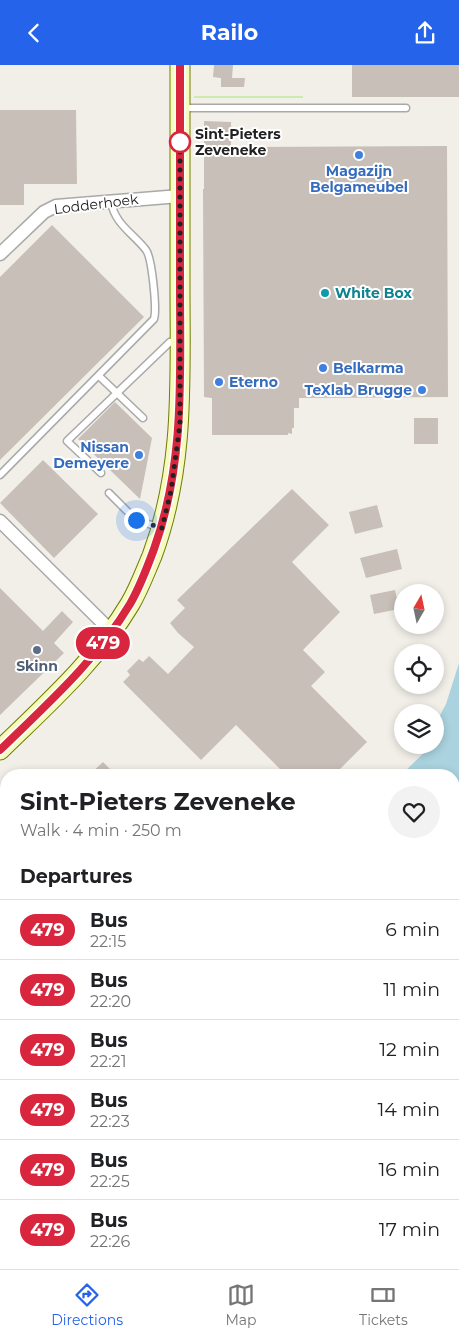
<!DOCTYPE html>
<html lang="en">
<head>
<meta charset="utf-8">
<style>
  :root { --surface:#fff; --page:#f2f2f2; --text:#202124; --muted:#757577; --line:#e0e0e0; --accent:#2563eb }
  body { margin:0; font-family:Montserrat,sans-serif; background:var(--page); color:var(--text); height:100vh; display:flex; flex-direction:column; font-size:19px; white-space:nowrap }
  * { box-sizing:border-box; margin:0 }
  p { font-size:16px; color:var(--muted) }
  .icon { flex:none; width:28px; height:28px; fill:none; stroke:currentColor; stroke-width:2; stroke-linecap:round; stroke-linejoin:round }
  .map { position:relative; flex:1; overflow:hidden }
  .details { position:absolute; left:0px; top:704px; width:460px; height:501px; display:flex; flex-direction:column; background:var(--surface); border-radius:20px 20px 0 0; box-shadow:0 2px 8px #0003 }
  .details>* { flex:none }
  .badge { padding:0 10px; border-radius:16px; font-size:18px; line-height:32px }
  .needle { width:32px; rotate:9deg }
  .fabs { position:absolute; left:394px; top:519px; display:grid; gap:10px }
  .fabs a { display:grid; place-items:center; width:50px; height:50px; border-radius:50%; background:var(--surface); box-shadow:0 2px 8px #0003; font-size:25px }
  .you { position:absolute; width:25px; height:25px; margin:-12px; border:4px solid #fff; border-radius:50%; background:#1a73e8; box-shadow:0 0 0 8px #1a73e833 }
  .map>.badge { position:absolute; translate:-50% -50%; box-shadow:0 0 0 2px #fff }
  h2 { padding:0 20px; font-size:19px; line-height:45px }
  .round { display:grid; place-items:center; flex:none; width:52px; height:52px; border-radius:26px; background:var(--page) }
  .overview { display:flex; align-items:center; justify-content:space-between; height:85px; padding:0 20px }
  h1 { font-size:24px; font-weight:700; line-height:38px }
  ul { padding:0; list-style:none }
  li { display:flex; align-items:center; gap:15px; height:60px; padding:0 20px; border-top:1px solid var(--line) }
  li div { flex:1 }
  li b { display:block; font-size:19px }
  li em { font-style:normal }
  li .badge { min-width:55px; font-weight:700; text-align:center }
  header { display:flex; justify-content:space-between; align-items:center; height:65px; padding:0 20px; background:var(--accent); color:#fff; font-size:22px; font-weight:700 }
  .tab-bar { display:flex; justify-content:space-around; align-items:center; height:70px; border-top:1px solid var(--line); background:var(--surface); font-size:14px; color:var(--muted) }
  .tab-bar a { display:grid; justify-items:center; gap:2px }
  .tab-bar .current { color:var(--accent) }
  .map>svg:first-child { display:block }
  .grass { fill:#cdebb0 }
  .water { fill:#aad3df }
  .building { fill:#c7bfb8 }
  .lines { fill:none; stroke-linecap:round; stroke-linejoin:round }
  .lane-casing { stroke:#a9a9a9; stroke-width:9 }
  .street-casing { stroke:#a9a9a9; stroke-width:15 }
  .secondary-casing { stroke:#707d05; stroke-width:21 }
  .lane { stroke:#fff; stroke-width:6 }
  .street { stroke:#fff; stroke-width:12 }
  .secondary { stroke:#f7fabf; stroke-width:19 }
  .line-casing { stroke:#fff; stroke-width:11 }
  .line { stroke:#d7263d; stroke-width:8 }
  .walk { stroke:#222; stroke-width:5; stroke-dasharray:0 9 }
  .stop-dot { fill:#fff; stroke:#d7263d; stroke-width:2.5 }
  .shop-dot { fill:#3f7fe0; stroke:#fff; stroke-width:2 }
  .culture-dot { fill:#0f9aa8; stroke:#fff; stroke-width:2 }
  .service-dot { fill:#5c6f8a; stroke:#fff; stroke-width:2 }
  .labels { text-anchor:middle; stroke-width:4; stroke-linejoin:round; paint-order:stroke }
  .stop-label { font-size:14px; font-weight:bold; fill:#222; stroke:#fff; text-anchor:start }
  .shop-label { font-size:14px; font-weight:bold; fill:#366cbe; stroke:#fff; text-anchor:start }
  .street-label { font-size:14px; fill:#222; stroke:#fff }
  .culture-label { font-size:14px; font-weight:bold; fill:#0d838f; stroke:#fff; text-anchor:start }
  .service-label { font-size:14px; font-weight:bold; fill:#4e5e75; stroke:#fff }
</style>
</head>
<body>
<header><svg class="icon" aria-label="back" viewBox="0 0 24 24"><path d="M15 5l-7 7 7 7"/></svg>Railo<svg class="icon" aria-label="share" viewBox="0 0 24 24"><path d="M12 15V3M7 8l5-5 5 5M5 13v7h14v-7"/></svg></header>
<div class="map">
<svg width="459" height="1204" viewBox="0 0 459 1204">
  <rect width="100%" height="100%" fill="#f2efe9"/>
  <rect class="grass" x="194" y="31" width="109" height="2"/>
  <g class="water">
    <path d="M 459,598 L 459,1204 L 358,1204 L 358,1199 L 454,1199 L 454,710 L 401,710 L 432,680 L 435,680 L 435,677 L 439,674 L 439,652 L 446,639 Z"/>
    <path d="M 6,1099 L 6,1199 L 194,1199 L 189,1204 L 0,1204 L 0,1105 Z"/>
  </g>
  <g class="building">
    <path d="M 214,0 L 233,0 L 232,13 L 245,13 L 244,22 L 221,22 L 221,13 L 213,12 Z"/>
    <rect x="352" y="0" width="107" height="32"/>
    <path d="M 0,45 L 76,45 L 77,119 L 24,119 L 24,140 L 0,140 Z"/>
    <path d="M 204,56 L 231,57 L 231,82 L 447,81 L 448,332 L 299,333 L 299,343 L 294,343 L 294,363 L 292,363 L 292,369 L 288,368 L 288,370 L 212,370 L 212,333 L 204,332 L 203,124 L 204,124 Z"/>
    <path d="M 52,160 L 144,252 L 0,395 L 0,212 Z"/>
    <path d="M 115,337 L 152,373 L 140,434 L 78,374 Z"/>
    <rect x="414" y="353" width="24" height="26"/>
    <path d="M 43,395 L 98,449 L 54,493 L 0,438 Z"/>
    <path d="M 292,424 L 329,460 L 292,497 L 340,547 L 303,585 L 325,607 L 311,621 L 367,677 L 334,710 L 304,710 L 297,704 L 291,710 L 286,710 L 236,660 L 201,695 L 123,617 L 130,610 L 127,606 L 139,594 L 143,597 L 149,591 L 168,609 L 194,582 L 178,568 L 170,558 L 185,543 L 177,535 Z"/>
    <path d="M 377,440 L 383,462 L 355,469 L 349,447 Z"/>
    <path d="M 397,484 L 402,504 L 366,513 L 360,493 Z"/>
    <path d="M 0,523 L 43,566 L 62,546 L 73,557 L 54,578 L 64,588 L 0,650 Z"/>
    <path d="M 395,525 L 399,544 L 374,549 L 370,530 Z"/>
    <path d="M 103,697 L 116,710 L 89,710 Z"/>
  </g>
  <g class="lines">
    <defs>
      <g id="lane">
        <path d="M 181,43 L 406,43"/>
        <path d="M 99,311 L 143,353"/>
        <path d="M 101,408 L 67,376 L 170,277 L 179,275"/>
        <path d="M 0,410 L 154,254 C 157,244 152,193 146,185 C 134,169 114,159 111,136"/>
        <path d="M 109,428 L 136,455 L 158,462"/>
      </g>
      <g id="street">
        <path d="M 0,189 L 44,147 L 56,141 L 180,131"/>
        <path d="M 0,456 L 112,567"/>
      </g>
      <path id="secondary" d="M 0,685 C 47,639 96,596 130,539 C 139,524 145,507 152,491 C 185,402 180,316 180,223 C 180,148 180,74 180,0"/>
    </defs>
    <use href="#lane" class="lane-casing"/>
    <use href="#street" class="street-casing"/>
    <use href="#secondary" class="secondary-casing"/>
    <use href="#lane" class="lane"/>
    <use href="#street" class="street"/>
    <use href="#secondary" class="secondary"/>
  </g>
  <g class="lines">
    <defs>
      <path id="line" d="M 0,685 C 47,639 96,596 130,539 C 140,522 147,503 154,484 C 185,398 180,312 180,223 C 180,148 180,74 180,0"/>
    </defs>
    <use href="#line" class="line-casing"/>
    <use href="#line" class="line"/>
    <path class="walk" d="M 136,455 L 162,463 L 171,426 L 180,359 L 180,77"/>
  </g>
  <circle class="stop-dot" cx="180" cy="77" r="10"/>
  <g class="shop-dot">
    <circle cx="359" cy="90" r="5"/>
    <circle cx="323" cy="303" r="5"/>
    <circle cx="219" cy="317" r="5"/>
    <circle cx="422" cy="325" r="5"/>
    <circle cx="139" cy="390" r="5"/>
  </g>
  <circle class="culture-dot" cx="325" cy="228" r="5"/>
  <circle class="service-dot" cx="37" cy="585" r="5"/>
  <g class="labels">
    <g class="stop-label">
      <text x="195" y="74">Sint-Pieters<tspan x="195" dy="16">Zeveneke</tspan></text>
    </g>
    <g class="shop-label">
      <text x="359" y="111" text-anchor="middle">Magazijn<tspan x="359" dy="16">Belgameubel</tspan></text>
      <text x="333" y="308">Belkarma</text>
      <text x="229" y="322">Eterno</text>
      <text x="412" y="330" text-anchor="end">TeXlab Brugge</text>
      <text x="129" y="387" text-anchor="end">Nissan<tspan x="129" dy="16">Demeyere</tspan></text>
    </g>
    <g class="street-label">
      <text transform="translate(96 139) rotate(-7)" y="5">Lodderhoek</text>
    </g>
    <g class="culture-label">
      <text x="335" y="233">White Box</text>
    </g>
    <g class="service-label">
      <text x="37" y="606">Skinn</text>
    </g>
  </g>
</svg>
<div class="fabs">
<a><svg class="needle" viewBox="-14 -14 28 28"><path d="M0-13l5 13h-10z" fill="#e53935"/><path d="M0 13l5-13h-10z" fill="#757577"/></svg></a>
<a><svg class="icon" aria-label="locate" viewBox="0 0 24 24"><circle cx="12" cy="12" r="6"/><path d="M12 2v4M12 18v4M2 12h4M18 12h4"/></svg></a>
<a><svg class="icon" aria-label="layers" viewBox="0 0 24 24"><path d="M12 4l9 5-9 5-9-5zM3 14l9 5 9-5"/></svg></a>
</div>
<div class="you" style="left:136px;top:455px"></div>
<b class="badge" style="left:103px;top:578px;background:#d7263d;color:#fff">479</b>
<section class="details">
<div class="overview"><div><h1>Sint-Pieters Zeveneke</h1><p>Walk · 4 min · 250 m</p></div><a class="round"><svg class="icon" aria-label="heart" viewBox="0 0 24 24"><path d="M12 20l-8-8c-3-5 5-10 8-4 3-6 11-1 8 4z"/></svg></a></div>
<h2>Departures</h2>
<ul>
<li><span class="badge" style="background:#d7263d;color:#fff">479</span><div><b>Bus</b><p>22:15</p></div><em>6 min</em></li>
<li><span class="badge" style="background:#d7263d;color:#fff">479</span><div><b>Bus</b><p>22:20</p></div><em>11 min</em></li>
<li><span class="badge" style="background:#d7263d;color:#fff">479</span><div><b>Bus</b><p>22:21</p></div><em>12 min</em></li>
<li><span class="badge" style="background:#d7263d;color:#fff">479</span><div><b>Bus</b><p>22:23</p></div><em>14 min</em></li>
<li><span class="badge" style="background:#d7263d;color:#fff">479</span><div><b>Bus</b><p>22:25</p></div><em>16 min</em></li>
<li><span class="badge" style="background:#d7263d;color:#fff">479</span><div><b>Bus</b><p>22:26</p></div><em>17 min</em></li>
</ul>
</section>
</div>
<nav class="tab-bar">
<a class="current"><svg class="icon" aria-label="directions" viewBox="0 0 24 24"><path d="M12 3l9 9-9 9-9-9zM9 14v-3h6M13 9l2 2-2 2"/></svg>Directions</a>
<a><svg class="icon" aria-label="map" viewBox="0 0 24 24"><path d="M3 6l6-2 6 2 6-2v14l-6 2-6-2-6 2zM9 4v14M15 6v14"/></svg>Map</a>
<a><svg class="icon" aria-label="tickets" viewBox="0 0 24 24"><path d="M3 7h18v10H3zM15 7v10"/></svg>Tickets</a>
</nav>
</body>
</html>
